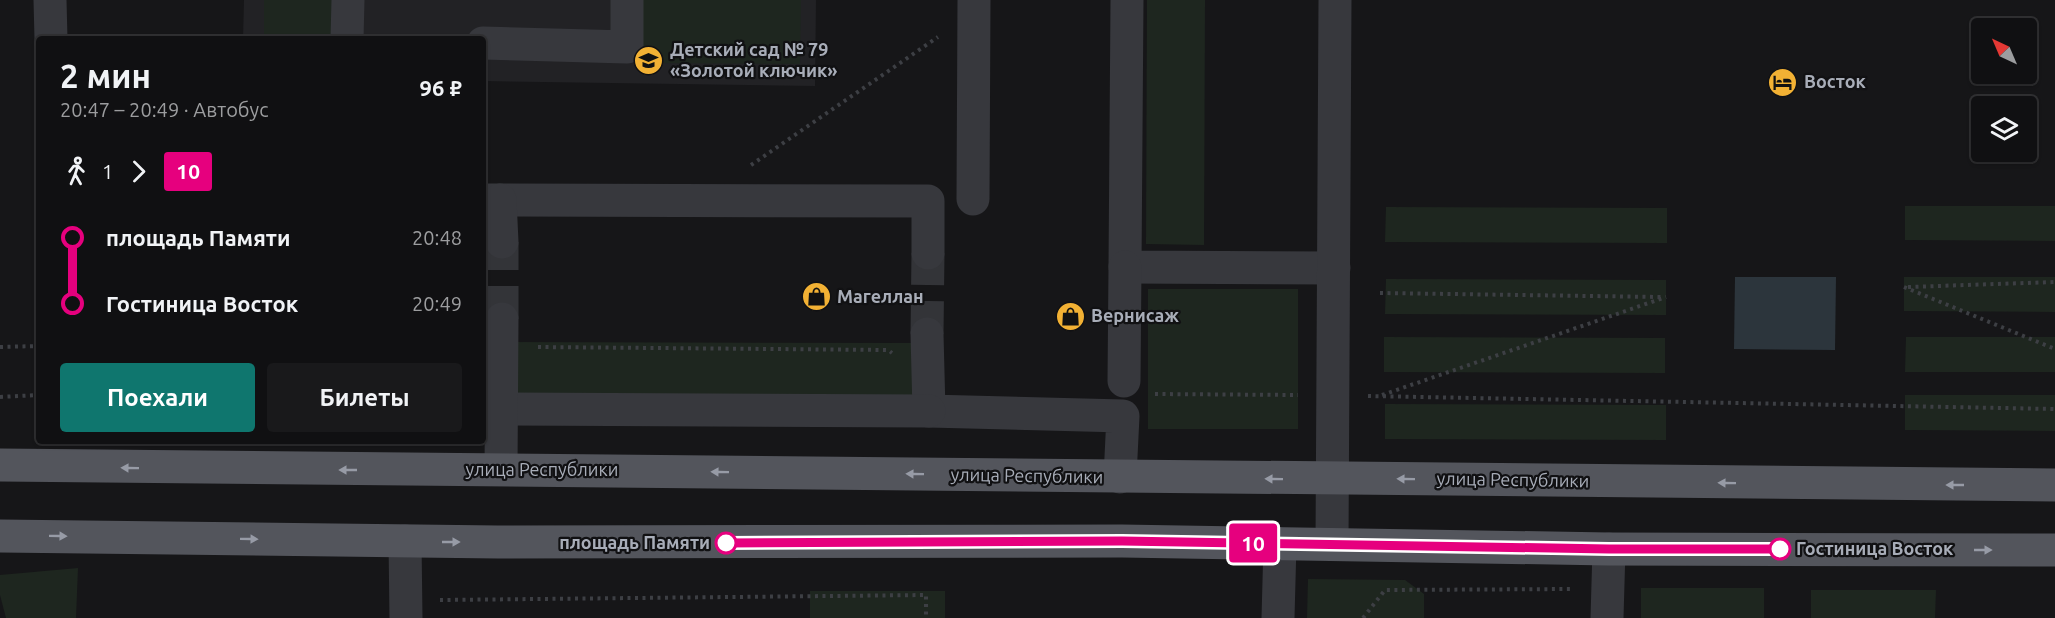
<!DOCTYPE html>
<html lang="ru">
<head>
<meta charset="utf-8">
<style>
  :root { --surface:#101012; --page:#19191b; --text:#f1f3f6; --muted:#9c9d9f; --line:#303032; --accent:#0f766e }
  body { margin:0; font-family:Ubuntu,sans-serif; background:var(--page); color:var(--text); height:100vh; display:flex; flex-direction:column; font-size:22px; white-space:nowrap }
  * { box-sizing:border-box; margin:0 }
  p { font-size:20px; color:var(--muted) }
  .icon { flex:none; width:33px; height:33px; fill:none; stroke:currentColor; stroke-width:2; stroke-linecap:round; stroke-linejoin:round }
  .map { position:relative; flex:1; overflow:hidden }
  .sheet { position:absolute; left:36px; top:36px; width:450px; height:408px; display:flex; flex-direction:column; background:var(--surface); border-radius:6px; box-shadow:0 2px 4px #0004,0 0 0 2px var(--line) }
  .sheet>* { flex:none }
  .badge { padding:0 12px; border-radius:4px; font-size:21px; line-height:39px }
  .needle { width:39px; rotate:316deg }
  .fabs { position:absolute; left:1971px; top:18px; display:grid; gap:12px }
  .fabs a { display:grid; place-items:center; width:66px; height:66px; border-radius:6px; background:var(--surface); box-shadow:0 2px 4px #0004,0 0 0 2px var(--line); font-size:30px }
  .map>.badge { position:absolute; translate:-50% -50%; box-shadow:0 0 0 3px #fff }
  .legs { display:flex; align-items:center; gap:9px; height:66px; padding:0 24px; font-size:20px }
  .legs p { margin-inline-start:auto }
  .summary { display:flex; align-items:center; justify-content:space-between; height:102px; padding:0 24px }
  h1 { font-size:33px; font-weight:700; line-height:45px }
  .button { display:flex; gap:12px; margin-top:auto; padding:12px 24px }
  .button a { flex:1; height:69px; border-radius:6px; background:var(--accent); color:#fff; font-size:24px; font-weight:700; line-height:69px; text-align:center }
  .button a+a { background:var(--page); color:var(--text) }
  ul { padding:0 24px; list-style:none }
  li { display:flex; align-items:center; gap:21px; height:66px; font-size:22px }
  li i { display:grid; place-items:center; width:9px; height:100%; margin:0 8px; background:currentColor }
  li i::after { content:''; width:15px; height:15px; margin:-8px; border:4px solid; border-radius:50%; background:var(--surface) }
  li p { margin-inline-start:auto }
  li:first-child i { background:linear-gradient(#0000 50%,currentColor 0) }
  li:last-child i { background:linear-gradient(currentColor 50%,#0000 0) }
  .map>svg:first-child { display:block }
  .built { fill:#222225 }
  .green { fill:#1e261f }
  .water { fill:#2c353c }
  .lines { fill:none; stroke-linecap:round; stroke-linejoin:round }
  .minor-tunnel { stroke:#333438; stroke-width:33; stroke-dasharray:33 16; stroke-linecap:butt }
  .path { stroke:#3d3f44; stroke-width:4; stroke-dasharray:3 4.5; stroke-linecap:butt }
  .minor { stroke:#37383d; stroke-width:33 }
  .major { stroke:#53555c; stroke-width:33 }
  .oneway { fill:#979ba6 }
  .line-1-casing { stroke:#fff; stroke-width:14 }
  .line-1 { stroke:#e6007e; stroke-width:9 }
  .stop-1-dot { fill:#fff; stroke:#e6007e; stroke-width:3 }
  .labels { text-anchor:middle; stroke-width:4.5; stroke-linejoin:round; paint-order:stroke }
  .poi-label { font-size:18px; font-weight:bold; fill:#a8adb8; stroke:#111113; text-anchor:start }
  .street-label { font-size:18px; fill:#a8adb8; stroke:#111113 }
  .stop-label { font-size:18px; font-weight:bold; fill:#a8adb8; stroke:#111113; text-anchor:end }
</style>
</head>
<body>
<div class="map">
<svg width="2055" height="618" viewBox="0 0 2055 618">
  <rect width="100%" height="100%" fill="#161618"/>
  <path class="built" d="M 244,0 L 816,0 L 815,86 L 483,81 L 483,39 L 243,39 Z"/>
  <g class="green">
    <path d="M 264,0 L 340,0 L 339,39 L 264,39 Z"/>
    <path d="M 642,0 L 801,0 L 800,64 L 641,63 Z"/>
    <path d="M 1147,0 L 1205,0 L 1204,245 L 1146,244 Z"/>
    <path d="M 1905,206 L 2055,206 L 2055,241 L 1905,240 Z"/>
    <path d="M 1386,207 L 1667,208 L 1667,243 L 1385,242 Z"/>
    <path d="M 1904,277 L 2055,277 L 2055,312 L 1904,311 Z"/>
    <path d="M 1386,279 L 1666,280 L 1666,315 L 1385,314 Z"/>
    <rect x="1148" y="289" width="150" height="140"/>
    <path d="M 1384,337 L 1665,338 L 1665,373 L 1384,372 Z"/>
    <path d="M 1906,337 L 2055,337 L 2055,372 L 1905,372 Z"/>
    <path d="M 483,342 L 919,343 L 921,395 L 483,397 Z"/>
    <path d="M 1905,395 L 2055,395 L 2055,431 L 1905,430 Z"/>
    <path d="M 1385,404 L 1666,405 L 1666,440 L 1385,439 Z"/>
    <path d="M 78,568 L 76,618 L 6,618 L 0,595 L 0,575 Z"/>
    <path d="M 1308,579 L 1405,580 L 1424,594 L 1424,618 L 1307,618 Z"/>
    <rect x="1641" y="588" width="123" height="30"/>
    <path d="M 1811,590 L 1936,590 L 1935,618 L 1811,618 Z"/>
    <rect x="810" y="591" width="135" height="27"/>
  </g>
  <path class="water" d="M 1735,277 L 1836,277 L 1835,350 L 1734,349 Z"/>
  <g class="lines">
    <g class="minor-tunnel">
      <path d="M 502,319 L 502,242"/>
      <path d="M 927,334 L 928,253"/>
    </g>
    <g class="path">
      <path d="M 751,165 L 938,37"/>
      <path d="M 1904,287 L 2055,349"/>
      <path d="M 1908,287 L 2055,282"/>
      <path d="M 1380,293 L 1661,297"/>
      <path d="M 0,347 L 39,346"/>
      <path d="M 538,347 L 888,350 L 892,353"/>
      <path d="M 1155,394 L 1298,395"/>
      <path d="M 1382,395 L 1666,297"/>
      <path d="M 1368,396 L 2055,409"/>
      <path d="M 0,397 L 39,395"/>
      <path d="M 440,600 L 926,595 L 926,618"/>
      <path d="M 1363,618 L 1385,590 L 1574,589"/>
    </g>
    <g class="minor">
      <path d="M 50,0 L 51,39"/>
      <path d="M 1127,0 L 1125,267 L 1334,268"/>
      <path d="M 347,39 L 348,0"/>
      <path d="M 483,43 L 627,47 L 627,0"/>
      <path d="M 973,199 L 974,0"/>
      <path d="M 483,200 L 928,201 L 928,253"/>
      <path d="M 500,200 L 502,242"/>
      <path d="M 927,334 L 929,411 L 1123,416 L 1120,477"/>
      <path d="M 1124,381 L 1125,267"/>
      <path d="M 483,409 L 929,411"/>
      <path d="M 501,469 L 502,319"/>
      <path d="M 405,541 L 406,618"/>
      <path d="M 1332,544 L 1335,0"/>
      <path d="M 1278,618 L 1280,544"/>
      <path d="M 1607,618 L 1609,549"/>
    </g>
    <g class="major">
      <path d="M 0,465 L 2055,485"/>
      <path d="M 0,536 L 498,542 L 1122,541 L 1609,549 L 2055,550"/>
    </g>
  </g>
  <defs><path id="oneway-solid" d="M-6-.8H1V-3.2L6.5 0L1 3.2V.8H-6Z" transform="scale(1.5)"/></defs>
  <g class="oneway">
    <use href="#oneway-solid" transform="translate(130 468) rotate(-179)"/>
    <use href="#oneway-solid" transform="translate(348 470) rotate(-180)"/>
    <use href="#oneway-solid" transform="translate(720 472) rotate(-179)"/>
    <use href="#oneway-solid" transform="translate(915 474) rotate(-179)"/>
    <use href="#oneway-solid" transform="translate(1274 479) rotate(-179)"/>
    <use href="#oneway-solid" transform="translate(1406 479) rotate(-179)"/>
    <use href="#oneway-solid" transform="translate(1727 483) rotate(-179)"/>
    <use href="#oneway-solid" transform="translate(1955 485) rotate(-180)"/>
    <use href="#oneway-solid" transform="translate(58 536) rotate(1)"/>
    <use href="#oneway-solid" transform="translate(249 539) rotate(1)"/>
    <use href="#oneway-solid" transform="translate(451 542)"/>
    <use href="#oneway-solid" transform="translate(1983 550)"/>
  </g>
  <g class="lines">
    <defs>
      <path id="line-1" d="M 726,543 L 1122,541 L 1609,549 L 1780,549"/>
    </defs>
    <use href="#line-1" class="line-1-casing"/>
    <use href="#line-1" class="line-1"/>
  </g>
  <defs>
    <symbol id="school-disc" viewBox="-11 -11 22 22"><circle r="9.5" fill="#f2b134" stroke="#111113"/><path d="M0-5L7-2L0 1L-7-2ZM-4 1L0 2.5L4 1V4Q0 6-4 4Z" fill="#111"/></symbol>
    <symbol id="hotel-disc" viewBox="-11 -11 22 22"><circle r="9.5" fill="#f2b134" stroke="#111113"/><path d="M-6-4.5h1.5V1H6V5H4.5V3h-9V5H-6ZM-4 0a1.8 1.8 0 1 1 3.6 0ZM.5 0V-2.5h3Q6-2.5 6 0Z" fill="#111"/></symbol>
    <symbol id="shop-disc" viewBox="-11 -11 22 22"><circle r="9.5" fill="#f2b134" stroke="#111113"/><path d="M-5-2.5h2.3a2.7 3.5 0 0 1 5.4 0H5L5.5 6h-11ZM-1.5-2.5h3a1.5 2.3 0 0 0-3 0Z" fill="#111"/></symbol>
  </defs>
  <g fill-rule="evenodd">
    <use href="#school-disc" x="632" y="44" width="33" height="33"/>
    <use href="#hotel-disc" x="1766" y="66" width="33" height="33"/>
    <use href="#shop-disc" x="800" y="280" width="33" height="33"/>
    <use href="#shop-disc" x="1054" y="300" width="33" height="33"/>
  </g>
  <g class="stop-1-dot">
    <circle cx="726" cy="543" r="10"/>
    <circle cx="1780" cy="549" r="10"/>
  </g>
  <g class="labels">
    <g class="poi-label">
      <text x="670" y="56">Детский сад № 79<tspan x="670" dy="21">«Золотой ключик»</tspan></text>
      <text x="1804" y="88">Восток</text>
      <text x="837" y="303">Магеллан</text>
      <text x="1091" y="322">Вернисаж</text>
    </g>
    <g class="street-label">
      <text x="542" y="476">улица Республики</text>
      <text transform="translate(1027 476) rotate(1)" y="6">улица Республики</text>
      <text transform="translate(1513 480) rotate(1)" y="6">улица Республики</text>
    </g>
    <g class="stop-label">
      <text x="710" y="549">площадь Памяти</text>
      <text x="1796" y="555" text-anchor="start">Гостиница Восток</text>
    </g>
  </g>
</svg>
<div class="fabs">
<a><svg class="needle" viewBox="-14 -14 28 28"><path d="M0-13l5 13h-10z" fill="#e53935"/><path d="M0 13l5-13h-10z" fill="#9c9d9f"/></svg></a>
<a><svg class="icon" aria-label="layers" viewBox="0 0 24 24"><path d="M12 4l9 5-9 5-9-5zM3 14l9 5 9-5"/></svg></a>
</div>
<b class="badge" style="left:1253px;top:543px;background:#e6007e;color:#fff">10</b>
<section class="sheet">
<div class="summary"><div><h1>2 мин</h1><p>20:47 – 20:49 · Автобус</p></div><b>96 ₽</b></div>
<div class="legs"><svg class="icon" aria-label="walk" viewBox="0 0 24 24"><circle cx="13" cy="4" r="2"/><path d="M13 8l-2 6 4 7M11 14l-3 7M7 12l3-4h3l4 4"/></svg>1<svg class="icon" aria-label="forward" viewBox="0 0 24 24"><path d="M9 5l7 7-7 7"/></svg><b class="badge" style="background:#e6007e;color:#fff">10</b></div>
<ul>
<li><i style="color:#e6007e"></i><b>площадь Памяти</b><p>20:48</p></li>
<li><i style="color:#e6007e"></i><b>Гостиница Восток</b><p>20:49</p></li>
</ul>
<div class="button"><a>Поехали</a><a>Билеты</a></div>
</section>
</div>
</body>
</html>
